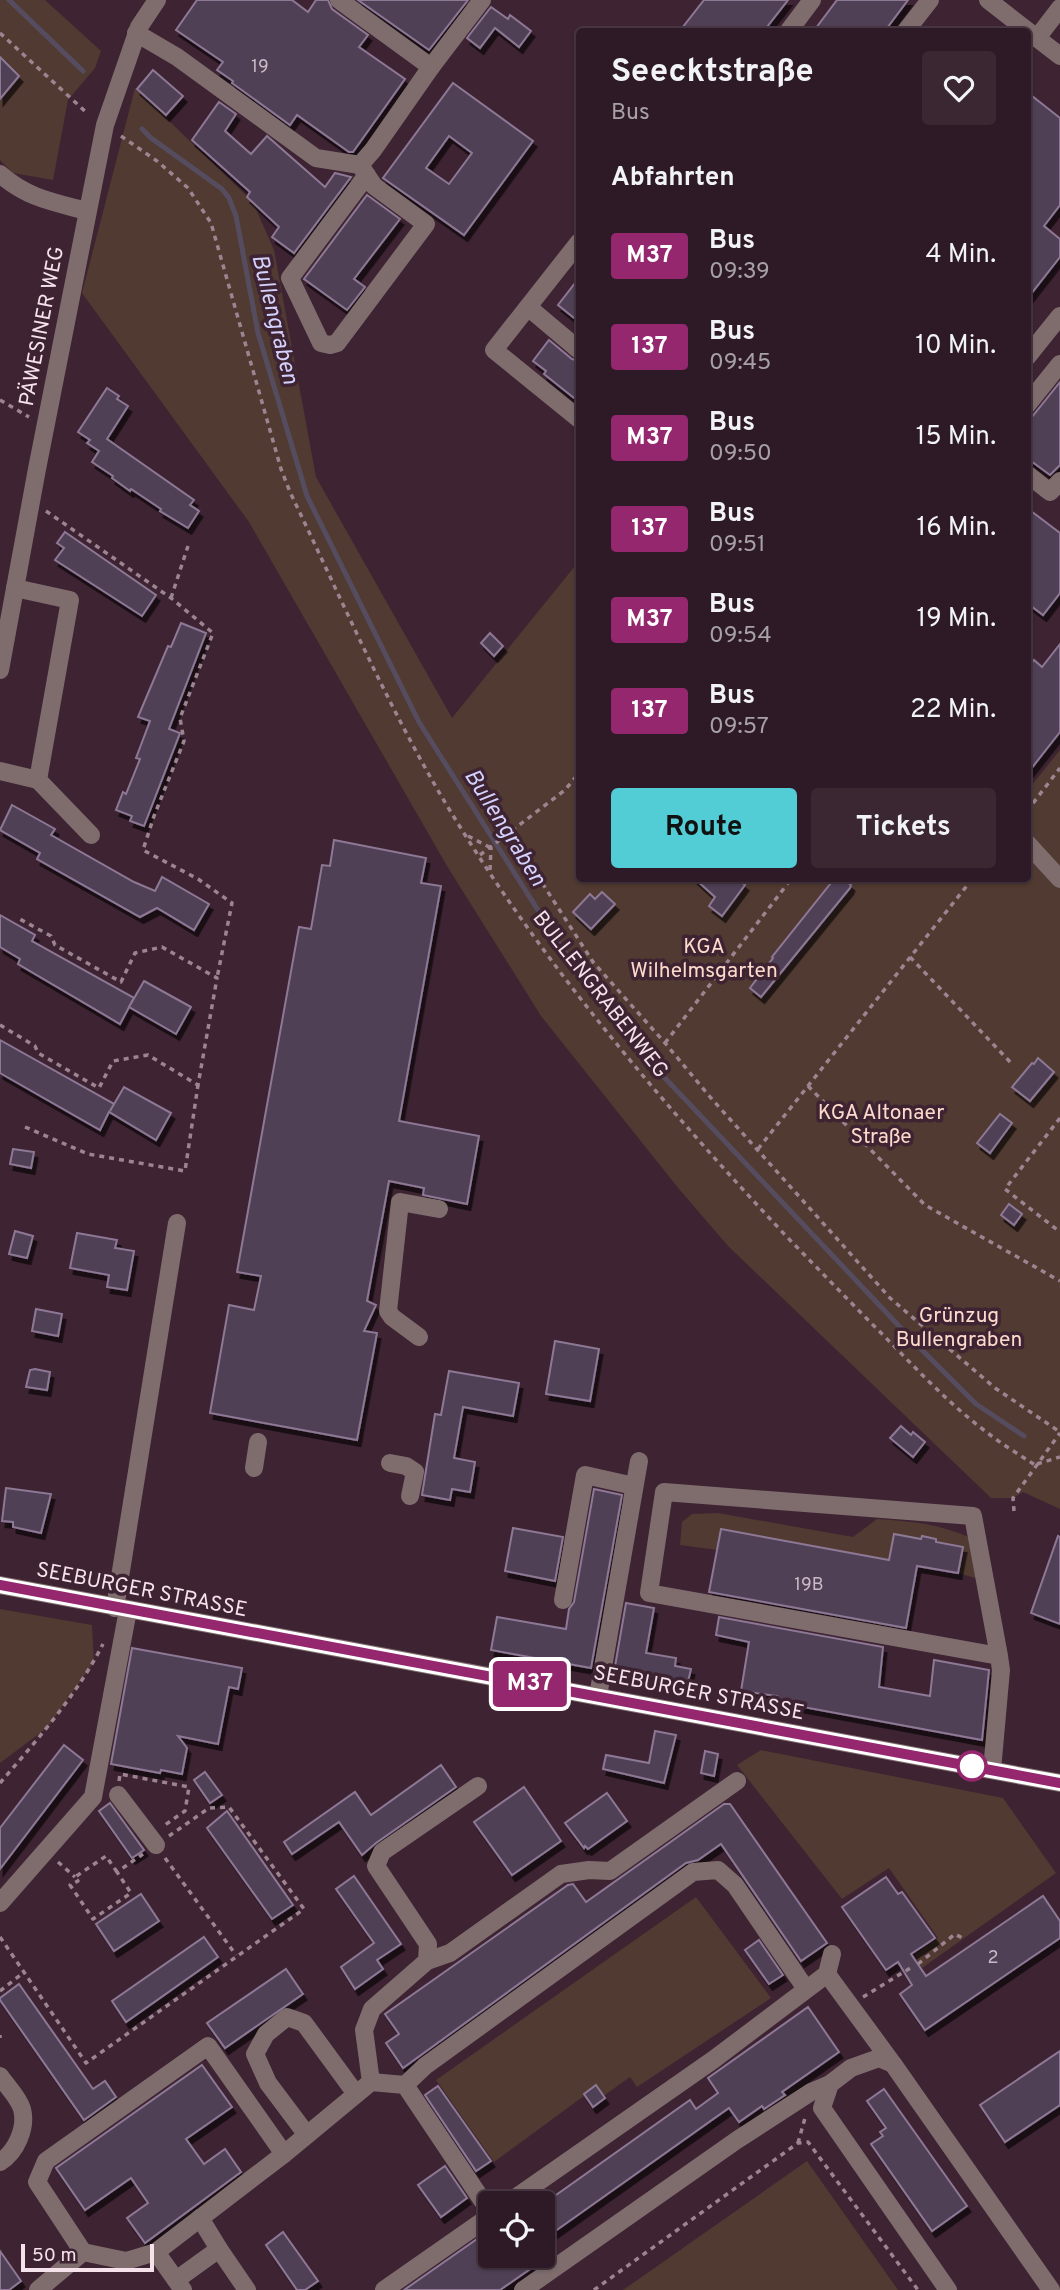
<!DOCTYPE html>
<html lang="de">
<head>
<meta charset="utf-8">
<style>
  :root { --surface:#2e1a26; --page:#3a2732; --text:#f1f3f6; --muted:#a7a1a7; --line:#493843; --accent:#52ccd5 }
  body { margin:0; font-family:Overpass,sans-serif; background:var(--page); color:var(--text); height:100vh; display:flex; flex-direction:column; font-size:26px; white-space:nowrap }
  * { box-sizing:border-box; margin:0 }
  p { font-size:23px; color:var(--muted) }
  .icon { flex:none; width:38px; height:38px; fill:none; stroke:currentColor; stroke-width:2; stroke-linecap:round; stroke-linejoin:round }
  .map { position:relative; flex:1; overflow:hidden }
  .panel { position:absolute; left:576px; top:28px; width:455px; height:854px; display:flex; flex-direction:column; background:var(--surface); border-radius:7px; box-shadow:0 2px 5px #0004,0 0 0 2px var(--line) }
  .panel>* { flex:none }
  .badge { padding:0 14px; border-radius:5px; font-size:24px; line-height:46px }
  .fabs { position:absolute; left:478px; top:2191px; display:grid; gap:14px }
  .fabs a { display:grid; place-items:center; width:77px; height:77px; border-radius:7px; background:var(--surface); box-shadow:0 2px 5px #0004,0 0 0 2px var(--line); font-size:35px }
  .scale { position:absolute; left:21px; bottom:18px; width:133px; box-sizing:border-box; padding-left:7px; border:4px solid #f5e2eb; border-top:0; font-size:19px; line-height:24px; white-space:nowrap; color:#f5e2eb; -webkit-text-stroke:5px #3e2332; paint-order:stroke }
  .map>.badge { position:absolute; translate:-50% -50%; box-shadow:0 0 0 4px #fff }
  h2 { padding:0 35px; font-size:26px; line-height:63px }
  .round { display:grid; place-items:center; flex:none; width:74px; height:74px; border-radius:7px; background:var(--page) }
  .summary { display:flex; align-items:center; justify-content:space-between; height:119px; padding:0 35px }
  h1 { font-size:33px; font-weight:700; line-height:52px }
  .button { display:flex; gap:14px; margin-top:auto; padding:14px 35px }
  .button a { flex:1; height:80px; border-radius:7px; background:var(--accent); color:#111; font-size:28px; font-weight:700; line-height:80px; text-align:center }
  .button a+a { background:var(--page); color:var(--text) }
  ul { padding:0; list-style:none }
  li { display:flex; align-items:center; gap:21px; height:91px; padding:0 35px }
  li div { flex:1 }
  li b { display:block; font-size:26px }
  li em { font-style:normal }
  li .badge { min-width:77px; font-weight:700; text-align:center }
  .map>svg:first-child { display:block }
  .green { fill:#513a31 }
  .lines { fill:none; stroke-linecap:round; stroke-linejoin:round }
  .stream { stroke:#554d5f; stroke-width:5 }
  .building { fill:#503f56; stroke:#8d7895; stroke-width:2; fill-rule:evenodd; filter:url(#shadow) }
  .path { stroke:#9c8591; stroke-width:3.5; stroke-dasharray:5 5; stroke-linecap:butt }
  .minor { stroke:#7f6d6e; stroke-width:18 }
  .line-casing { stroke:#fff; stroke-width:16 }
  .line { stroke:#95276e; stroke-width:10 }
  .stop-dot { fill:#fff; stroke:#95276e; stroke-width:3.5 }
  .labels { text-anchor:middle; stroke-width:7; stroke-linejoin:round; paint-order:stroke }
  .number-label { font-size:18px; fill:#ccb9c6 }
  .street-label { font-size:21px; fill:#f5e2eb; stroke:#3e2332 }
  .park-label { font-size:21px; fill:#fedacc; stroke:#3e2332 }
  .water-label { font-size:23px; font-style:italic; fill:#d4d2fd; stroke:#3e2332 }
</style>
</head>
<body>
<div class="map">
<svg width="1060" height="2290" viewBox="0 0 1060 2290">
  <defs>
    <filter id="shadow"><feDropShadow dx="3.5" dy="6" stdDeviation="0" flood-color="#0009"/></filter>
  </defs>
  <rect width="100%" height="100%" fill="#3e2332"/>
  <g class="green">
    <path d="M 0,0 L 45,0 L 101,51 L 95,68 L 68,100 L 53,180 L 13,173 L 0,160 Z"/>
    <path d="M 135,88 L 253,202 L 274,250 L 316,477 L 452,718 L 579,561 L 579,878 L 1027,878 L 1027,791 L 1060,750 L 1060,1509 L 1023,1492 L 1013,1498 L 991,1498 L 728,1246 L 679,1189 L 541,1016 L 447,866 L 249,522 L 82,293 Z"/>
    <path d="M 718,1513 L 853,1537 L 877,1519 C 910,1521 940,1524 971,1538 L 979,1566 L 975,1578 L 958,1573 L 963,1547 L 936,1542 L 936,1538 L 922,1536 L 921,1539 L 894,1534 L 889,1560 L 721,1529 L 717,1550 L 680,1545 L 682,1522 L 692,1514 Z"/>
    <path d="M 0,1609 L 92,1625 L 94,1662 L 48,1727 L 0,1763 Z"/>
    <path d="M 761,1750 L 1003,1798 L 1056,1873 L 922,1968 L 914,1955 L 938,1938 L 889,1868 L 842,1899 L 737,1765 Z"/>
    <path d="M 696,1897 L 771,1998 L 637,2087 L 630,2077 L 591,2105 L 584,2096 L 494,2162 L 436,2080 Z"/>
    <path d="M 807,2161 L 898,2290 L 623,2290 Z"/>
  </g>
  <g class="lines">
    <g class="stream">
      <path d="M 9,0 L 83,71"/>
      <path d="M 142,129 L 151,138 L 222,189 L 229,198 L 236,216 L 258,333 L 307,496 L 419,722 L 560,945 L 610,1014 L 664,1077 L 917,1345 L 976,1404 L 1024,1436"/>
    </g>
  </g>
  <g class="building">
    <path d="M 197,0 L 292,0 L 308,12 L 316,0 L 328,0 L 332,9 L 368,35 L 359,47 L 405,79 L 353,152 L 349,152 L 297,115 L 290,125 L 232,83 L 233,81 L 217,70 L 223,62 L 176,30 Z"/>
    <path d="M 358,0 L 468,0 L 429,50 Z"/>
    <path d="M 704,0 L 788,0 L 763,32 L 679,32 Z"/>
    <path d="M 837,0 L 908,0 L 884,32 L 813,32 Z"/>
    <path d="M 491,7 L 508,19 L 510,15 L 531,31 L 519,47 L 495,28 L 480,48 L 467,38 Z"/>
    <path d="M 0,57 L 19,76 L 0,99 Z"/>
    <path d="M 153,70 L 183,96 L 166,115 L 137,89 Z"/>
    <path d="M 453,83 L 533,141 L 464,235 L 383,178 ZM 449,136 L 472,153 L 449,184 L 426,168 Z"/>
    <path d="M 1027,92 L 1060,118 L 1060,205 L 1044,226 L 1060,239 L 1060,257 L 1027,299 Z"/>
    <path d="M 219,102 L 236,114 L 225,131 L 251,154 L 267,136 L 325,187 L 335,173 L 351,177 L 294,253 L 272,237 L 279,227 L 247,197 L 250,192 L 192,140 Z"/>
    <path d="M 367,195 L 400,219 L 354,279 L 365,287 L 347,310 L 304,279 Z"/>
    <path d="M 579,278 L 579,322 L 558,305 Z"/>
    <path d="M 549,340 L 572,359 L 579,361 L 579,402 L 544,374 L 546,371 L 533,361 Z"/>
    <path d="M 1060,382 L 1060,465 L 1050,475 L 1027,458 L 1027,423 Z"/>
    <path d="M 107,388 L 119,396 L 117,399 L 128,406 L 107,439 L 194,500 L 190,505 L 199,511 L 188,528 L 160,511 L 161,509 L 131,489 L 130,491 L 112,478 L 113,476 L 92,462 L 99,451 L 87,443 L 90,440 L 78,432 Z"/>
    <path d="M 1027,508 L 1060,533 L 1060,593 L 1043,615 L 1027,603 Z"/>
    <path d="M 65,532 L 156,595 L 142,616 L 55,560 L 64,548 L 57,543 Z"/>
    <path d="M 181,623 L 206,633 L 169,729 L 180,733 L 144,826 L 130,821 L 132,816 L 116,810 L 123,792 L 126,794 L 140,759 L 136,758 L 150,721 L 138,717 L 168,646 L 171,647 Z"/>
    <path d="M 490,633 L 503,646 L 494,656 L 481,643 Z"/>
    <path d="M 1060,644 L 1060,732 L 1027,774 L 1027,668 L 1034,660 L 1042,667 Z"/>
    <path d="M 12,805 L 55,829 L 51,835 L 134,882 L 155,891 L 162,877 L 209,904 L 194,930 L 157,908 L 140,917 L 37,859 L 40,853 L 0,830 Z"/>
    <path d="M 334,840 L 426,858 L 421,883 L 441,886 L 399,1121 L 479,1136 L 467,1204 L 423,1195 L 424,1188 L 389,1181 L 367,1301 L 376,1305 L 364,1331 L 377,1333 L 357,1440 L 210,1413 L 229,1305 L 254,1310 L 261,1276 L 237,1272 L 299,927 L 311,929 L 322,865 L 330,866 Z"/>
    <path d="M 694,878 L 737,878 L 745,885 L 722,916 L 709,906 L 715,897 Z"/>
    <path d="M 835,878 L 842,878 L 851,885 L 850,888 L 761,997 L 750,988 L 773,958 L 772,957 Z"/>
    <path d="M 602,892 L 615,904 L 591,929 L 573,912 L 590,894 L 595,899 Z"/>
    <path d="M 0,915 L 35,935 L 32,941 L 134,998 L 120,1024 L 18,964 L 20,959 L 0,947 Z"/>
    <path d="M 144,981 L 191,1007 L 176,1034 L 129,1007 Z"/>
    <path d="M 0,1040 L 114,1104 L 110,1111 L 124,1087 L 171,1113 L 156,1140 L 109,1112 L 100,1130 L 0,1073 Z"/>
    <path d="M 1038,1058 L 1054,1072 L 1030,1101 L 1012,1087 L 1032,1063 L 1034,1064 Z"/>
    <path d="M 1000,1114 L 1012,1123 L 990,1153 L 977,1143 Z"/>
    <path d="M 13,1149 L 34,1152 L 31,1168 L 10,1164 Z"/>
    <path d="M 1009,1204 L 1022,1214 L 1014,1225 L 1001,1215 Z"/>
    <path d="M 15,1231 L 33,1236 L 27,1258 L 9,1254 Z"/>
    <path d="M 77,1233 L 117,1240 L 115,1248 L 134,1251 L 127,1290 L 107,1287 L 109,1275 L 70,1268 Z"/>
    <path d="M 36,1309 L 62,1314 L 58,1336 L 32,1331 Z"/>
    <path d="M 555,1341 L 599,1349 L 590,1401 L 546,1394 Z"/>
    <path d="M 35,1369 L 50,1372 L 47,1390 L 26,1387 L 30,1370 Z"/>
    <path d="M 449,1371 L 519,1383 L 513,1416 L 463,1407 L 454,1458 L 475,1462 L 470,1492 L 452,1489 L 450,1500 L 422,1495 L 435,1414 L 441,1415 Z"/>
    <path d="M 901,1426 L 911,1435 L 913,1432 L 925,1442 L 913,1457 L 890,1438 Z"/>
    <path d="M 6,1488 L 51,1494 L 41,1533 L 13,1527 L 13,1522 L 2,1521 Z"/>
    <path d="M 594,1489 L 622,1495 L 591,1668 L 491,1650 L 497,1617 L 566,1629 L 569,1609 L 574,1602 Z"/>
    <path d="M 513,1528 L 563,1537 L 555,1581 L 505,1571 Z"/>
    <path d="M 721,1529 L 889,1560 L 894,1534 L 921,1539 L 922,1536 L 936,1539 L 936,1542 L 963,1547 L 958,1573 L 917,1566 L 906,1628 L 709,1592 Z"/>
    <path d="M 1058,1536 L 1060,1537 L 1060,1624 L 1031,1613 Z"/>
    <path d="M 626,1603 L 654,1608 L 646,1653 L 676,1658 L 675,1666 L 691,1669 L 687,1686 L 614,1672 Z"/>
    <path d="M 719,1617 L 883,1647 L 879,1687 L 930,1696 L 934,1660 L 989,1670 L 982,1740 L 776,1702 L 777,1696 L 741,1691 L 749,1642 L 716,1635 Z"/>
    <path d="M 132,1648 L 242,1668 L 238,1689 L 229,1687 L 218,1744 L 178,1736 L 187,1748 L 182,1774 L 161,1770 L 160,1773 L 111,1764 Z"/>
    <path d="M 655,1731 L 676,1735 L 664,1783 L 603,1769 L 606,1755 L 649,1763 Z"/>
    <path d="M 64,1745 L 83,1760 L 0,1869 L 0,1828 Z"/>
    <path d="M 705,1751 L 718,1754 L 714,1776 L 701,1773 Z"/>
    <path d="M 441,1765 L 456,1787 L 376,1843 L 362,1855 L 339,1822 L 292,1854 L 284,1842 L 355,1792 L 371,1815 Z"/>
    <path d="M 205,1772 L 222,1795 L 210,1803 L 194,1780 Z"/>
    <path d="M 524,1787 L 561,1841 L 512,1875 L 474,1822 Z"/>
    <path d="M 607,1793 L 627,1821 L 588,1849 L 585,1846 L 584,1848 L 565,1823 Z"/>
    <path d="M 110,1803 L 144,1850 L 132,1858 L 99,1811 Z"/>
    <path d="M 724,1804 L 730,1804 L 827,1943 L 801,1961 L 721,1844 L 698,1860 L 686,1863 L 403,2068 L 386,2043 L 399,2034 L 385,2014 L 568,1885 L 573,1884 L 586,1902 Z"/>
    <path d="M 227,1811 L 293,1905 L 272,1919 L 207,1828 Z"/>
    <path d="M 354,1876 L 401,1944 L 377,1960 L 383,1969 L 355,1989 L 341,1967 L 374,1943 L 336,1889 Z"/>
    <path d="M 886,1877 L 898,1894 L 902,1892 L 935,1938 L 911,1954 L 926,1976 L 1043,1896 L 1060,1921 L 1060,1938 L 925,2030 L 900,1994 L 912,1985 L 898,1962 L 886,1970 L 842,1907 Z"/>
    <path d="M 141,1894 L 159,1921 L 114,1951 L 96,1924 Z"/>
    <path d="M 204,1937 L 218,1957 L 126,2022 L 112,2001 Z"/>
    <path d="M 759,1940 L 783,1975 L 769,1984 L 745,1950 Z"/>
    <path d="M 286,1969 L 303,1994 L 225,2048 L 207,2023 Z"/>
    <path d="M 19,1984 L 93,2089 L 105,2081 L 116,2097 L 84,2120 L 0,2000 L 0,1998 Z"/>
    <path d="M 808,2007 L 839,2052 L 782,2092 L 785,2095 L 764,2109 L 762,2106 L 739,2122 L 729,2108 L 554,2232 L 542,2217 L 542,2205 L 690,2100 L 696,2109 L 718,2093 L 708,2078 Z"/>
    <path d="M 1060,2051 L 1060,2105 L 1005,2142 L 980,2105 Z"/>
    <path d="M 202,2065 L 232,2107 L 186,2139 L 204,2164 L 225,2149 L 241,2172 L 145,2243 L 127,2218 L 148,2203 L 131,2178 L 85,2210 L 56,2168 Z"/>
    <path d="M 596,2085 L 605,2098 L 593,2107 L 584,2094 Z"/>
    <path d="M 438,2086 L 491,2161 L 476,2171 L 425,2095 Z"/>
    <path d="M 884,2089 L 967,2206 L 932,2231 L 871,2144 L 883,2136 L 880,2132 L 886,2128 L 867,2101 Z"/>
    <path d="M 445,2166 L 467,2198 L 441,2217 L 418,2185 Z"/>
    <path d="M 490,2230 L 490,2256 L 549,2256 L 500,2290 L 404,2290 Z"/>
    <path d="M 283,2232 L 318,2281 L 305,2290 L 297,2290 L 266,2245 Z"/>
    <path d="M 0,2251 L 21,2281 L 9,2290 L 0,2290 Z"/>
  </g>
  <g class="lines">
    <g class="path">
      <path d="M 0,33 L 87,113"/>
      <path d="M 121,136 L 157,161 L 188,188 L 211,223 L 281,469 L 290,492 C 340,596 387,705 446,804 C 541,962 662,1104 788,1238 C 823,1274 858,1310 893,1345 C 923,1376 954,1408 989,1434 C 1003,1445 1020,1455 1035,1465"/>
      <path d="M 0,400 L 29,417"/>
      <path d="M 46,511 L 171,598 L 213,633 L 180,718 L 184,741 L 154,816 L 143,850 L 198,879 L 232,903 L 217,978"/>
      <path d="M 171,598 L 188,546"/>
      <path d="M 1027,811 L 1060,768"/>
      <path d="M 510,833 L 593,962 L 665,1043 L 711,1098 L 890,1298 L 995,1388 L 1060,1432"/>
      <path d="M 468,836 L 491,848"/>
      <path d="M 480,855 L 565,790 L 579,773"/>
      <path d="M 490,870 L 491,848"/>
      <path d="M 910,957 L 1013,1065"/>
      <path d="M 0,1025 L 35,1046 L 38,1053 L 99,1088 L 113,1061 L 148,1055 L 198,1085 L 217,978 L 162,947 L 135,953 L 121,982 L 55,945 L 51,936 L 16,917"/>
      <path d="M 665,1043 L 792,878"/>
      <path d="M 808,1086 L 925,1205 L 1060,1281"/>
      <path d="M 1060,1118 L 1005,1189 L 1060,1232"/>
      <path d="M 25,1127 L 88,1154 L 185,1171 L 198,1085"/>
      <path d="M 758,1149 L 973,878"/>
      <path d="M 1037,1464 L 1060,1457"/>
      <path d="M 1014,1511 L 1013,1498 L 1060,1433"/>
      <path d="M 119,1781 L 120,1774 L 189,1787 L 185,1811 L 162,1827"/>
      <path d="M 0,1783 C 37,1740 77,1695 103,1644"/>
      <path d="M 165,1858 L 236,1955"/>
      <path d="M 58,1862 L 75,1877"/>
      <path d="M 117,1872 L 106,1856 L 75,1877 L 78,1881 L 70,1885 L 93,1919 L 131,1893 L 117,1872 L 143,1854"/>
      <path d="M 0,1937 L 86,2063 L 304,1909 L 229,1807 L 209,1808 L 169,1836"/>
      <path d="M 918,1964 L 955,1934 L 964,1939"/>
      <path d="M 0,1991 L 23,1973"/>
      <path d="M 863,1997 L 912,1967"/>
      <path d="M 0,2035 L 0,2038"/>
      <path d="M 798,2143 L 805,2118"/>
      <path d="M 594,2290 L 798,2143 L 808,2142 L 918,2290"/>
    </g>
    <g class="minor">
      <path d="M 988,0 L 1060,56"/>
      <path d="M 788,32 L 812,0"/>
      <path d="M 905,32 L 930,0"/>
      <path d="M 136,33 L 177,57 L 316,158 L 360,165 L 373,150 L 431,67 L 339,0"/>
      <path d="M 1037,38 L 1060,8"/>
      <path d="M 431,67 L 482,0"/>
      <path d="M 360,165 L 374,186 L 426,224 L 337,343 L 330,345 L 321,343 L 290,278 L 367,175"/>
      <path d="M 0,174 C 27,198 53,202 87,211"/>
      <path d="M 579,242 L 494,350 L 579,419"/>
      <path d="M 528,307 L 579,350"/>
      <path d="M 1027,357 L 1060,316"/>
      <path d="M 1027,405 L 1060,364"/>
      <path d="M 1027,474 L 1050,492 L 1060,481"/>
      <path d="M 0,670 L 37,469 L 105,125 L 139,27 L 157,0"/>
      <path d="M 0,771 L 38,780 L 70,600 L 15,588"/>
      <path d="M 38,780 L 91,835"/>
      <path d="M 1027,843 L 1060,879"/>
      <path d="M 419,1337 L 392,1317 L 388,1311 L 400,1202 L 439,1209"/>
      <path d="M 390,1463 L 406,1466 L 415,1472 L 410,1496"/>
      <path d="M 254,1468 L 258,1442"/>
      <path d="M 0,1585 L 1060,1783"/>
      <path d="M 563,1600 L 585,1475 L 634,1486"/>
      <path d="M 115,1608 L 177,1223"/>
      <path d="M 598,1696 L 639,1461"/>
      <path d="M 992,1770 L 1001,1670 L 999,1656 L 973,1516 L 664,1492 L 649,1593 L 999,1656"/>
      <path d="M 118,1795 L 156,1845"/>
      <path d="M 0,1903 L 93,1797 L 128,1610"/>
      <path d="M 427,1961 L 450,1953 L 561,1874 L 589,1870 L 610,1871 L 737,1781"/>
      <path d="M 827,1974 L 893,2064 L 1051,2290"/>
      <path d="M 893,2064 L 879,2058 L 851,2068 L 830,2084 L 822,2108 L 948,2290"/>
      <path d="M 0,2076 C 6,2085 19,2098 22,2109 C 27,2128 16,2152 0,2162"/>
      <path d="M 371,2082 L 405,2085 L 490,2212"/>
      <path d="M 405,2085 L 425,2066 L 693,1872 L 718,1870 L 735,1885 L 806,1989"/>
      <path d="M 307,2135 L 268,2083 L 255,2054 L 266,2034 L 287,2017 L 304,2023 L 356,2094"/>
      <path d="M 284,2154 L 371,2082 L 364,2030 L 372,2009 L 427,1961 L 428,1944 L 376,1866 L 382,1852 L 478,1786"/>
      <path d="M 508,2203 L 713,2060 L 827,1974 L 832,1954"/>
      <path d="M 200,2218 L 219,2249 L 247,2290"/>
      <path d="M 83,2252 L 37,2182 L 46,2161 L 208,2046 L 284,2154 L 156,2252"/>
      <path d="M 176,2280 L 219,2249"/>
      <path d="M 38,2290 L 83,2252 L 126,2261 L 156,2252 L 183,2290"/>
      <path d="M 384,2290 L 490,2216"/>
      <path d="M 523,2290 L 737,2140 L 811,2092 L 830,2084"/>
    </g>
  </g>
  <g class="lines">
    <defs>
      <path id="line" d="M 0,1585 L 1060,1783"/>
    </defs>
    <use href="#line" class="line-casing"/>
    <use href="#line" class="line"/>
  </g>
  <circle class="stop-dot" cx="972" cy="1766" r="14"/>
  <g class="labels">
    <g class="number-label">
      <text x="260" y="72">19</text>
      <text x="809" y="1590">19B</text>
      <text x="993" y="1963">2</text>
    </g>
    <g class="street-label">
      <text transform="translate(41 326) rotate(-79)" y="7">PÄWESINER WEG</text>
      <text transform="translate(601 994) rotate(52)" y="7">BULLENGRABENWEG</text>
      <text transform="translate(142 1589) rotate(11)" y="7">SEEBURGER STRASSE</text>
      <text transform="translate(699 1692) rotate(11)" y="7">SEEBURGER STRASSE</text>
    </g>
    <g class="park-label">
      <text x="704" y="953">KGA<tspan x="704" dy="24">Wilhelmsgarten</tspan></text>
      <text x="881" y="1119">KGA Altonaer<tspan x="881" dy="24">Straße</tspan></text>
      <text x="959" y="1322">Grünzug<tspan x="959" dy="24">Bullengraben</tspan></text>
    </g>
    <g class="water-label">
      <text transform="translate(276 319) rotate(76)" y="8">Bullengraben</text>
      <text transform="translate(506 827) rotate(58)" y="8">Bullengraben</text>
    </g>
  </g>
</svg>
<div class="fabs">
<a><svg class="icon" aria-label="locate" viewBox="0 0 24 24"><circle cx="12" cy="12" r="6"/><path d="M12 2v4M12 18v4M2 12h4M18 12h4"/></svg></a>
</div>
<div class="scale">50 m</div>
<b class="badge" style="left:530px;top:1684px;background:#95276e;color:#fff">M37</b>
<section class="panel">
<div class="summary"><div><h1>Seecktstraße</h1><p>Bus</p></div><a class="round"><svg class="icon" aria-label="heart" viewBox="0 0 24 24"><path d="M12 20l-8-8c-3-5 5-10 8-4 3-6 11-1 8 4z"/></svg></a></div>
<h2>Abfahrten</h2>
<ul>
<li><span class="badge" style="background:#95276e;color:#fff">M37</span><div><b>Bus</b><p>09:39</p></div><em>4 Min.</em></li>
<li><span class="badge" style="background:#95276e;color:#fff">137</span><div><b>Bus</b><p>09:45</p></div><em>10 Min.</em></li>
<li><span class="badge" style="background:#95276e;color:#fff">M37</span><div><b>Bus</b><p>09:50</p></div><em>15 Min.</em></li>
<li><span class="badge" style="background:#95276e;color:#fff">137</span><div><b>Bus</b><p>09:51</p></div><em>16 Min.</em></li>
<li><span class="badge" style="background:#95276e;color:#fff">M37</span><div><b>Bus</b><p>09:54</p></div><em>19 Min.</em></li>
<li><span class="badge" style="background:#95276e;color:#fff">137</span><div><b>Bus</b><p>09:57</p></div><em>22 Min.</em></li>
</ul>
<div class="button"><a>Route</a><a>Tickets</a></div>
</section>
</div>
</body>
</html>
